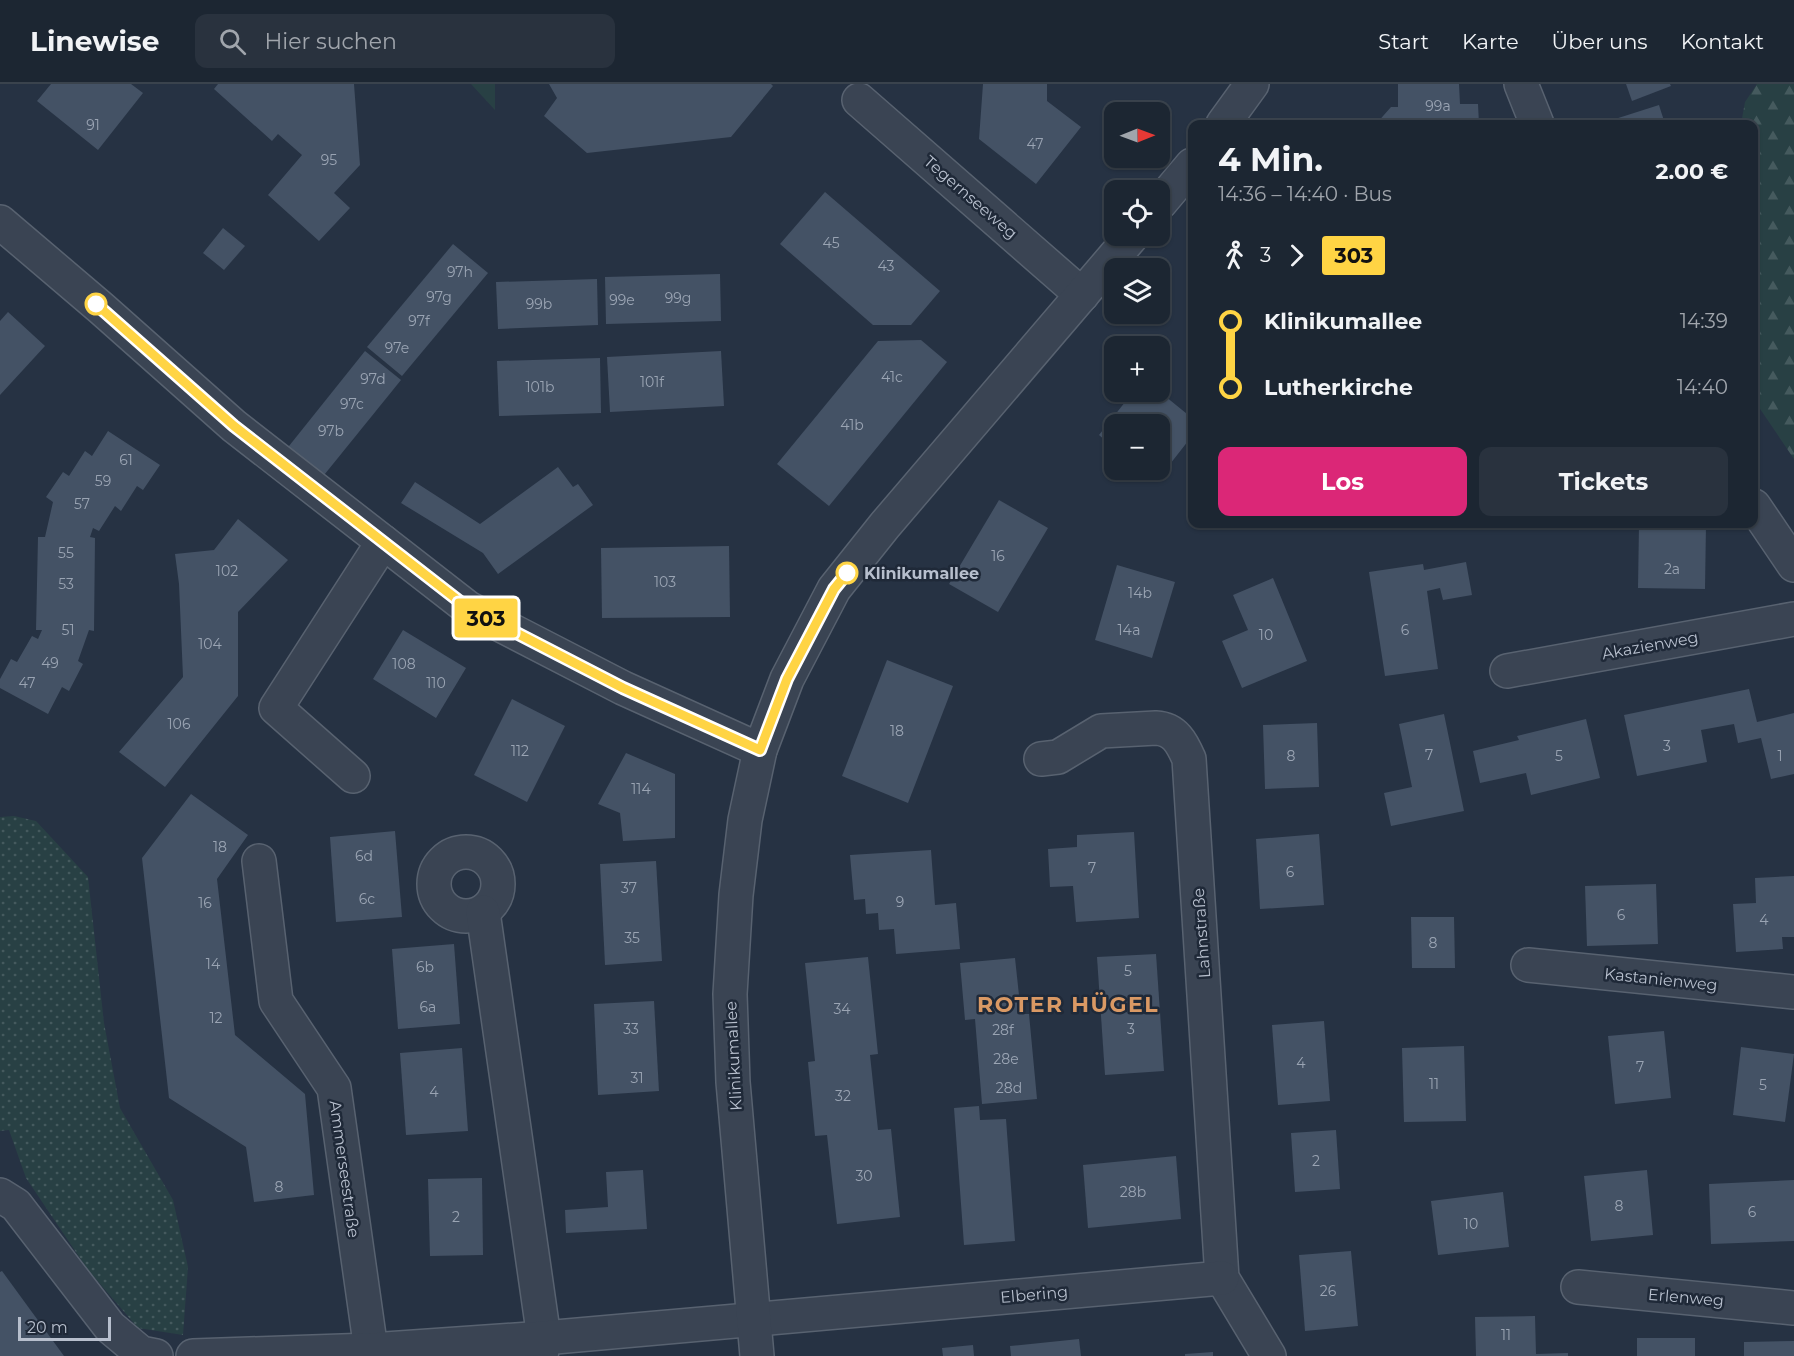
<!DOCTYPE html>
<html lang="de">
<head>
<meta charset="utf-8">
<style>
  :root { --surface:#1c2632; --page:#29323e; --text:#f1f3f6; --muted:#a0a5ac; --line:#3a434d; --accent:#db2777 }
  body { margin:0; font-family:Montserrat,sans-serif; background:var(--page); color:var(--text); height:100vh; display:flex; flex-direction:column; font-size:22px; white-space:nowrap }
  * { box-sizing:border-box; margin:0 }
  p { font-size:20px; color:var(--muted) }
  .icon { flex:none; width:33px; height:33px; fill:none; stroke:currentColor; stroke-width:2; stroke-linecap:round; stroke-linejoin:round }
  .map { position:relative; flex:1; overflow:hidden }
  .side { position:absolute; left:1188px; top:36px; width:570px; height:408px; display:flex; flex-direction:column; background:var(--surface); border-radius:12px; box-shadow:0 2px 4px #0004,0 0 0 2px var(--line) }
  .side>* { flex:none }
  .badge { padding:0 12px; border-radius:4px; font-size:21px; line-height:39px }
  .needle { width:39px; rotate:89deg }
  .buttons { position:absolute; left:1104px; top:18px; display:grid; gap:12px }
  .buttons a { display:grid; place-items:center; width:66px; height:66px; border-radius:12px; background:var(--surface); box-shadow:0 2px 4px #0004,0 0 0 2px var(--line); font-size:30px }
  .scale { position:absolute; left:18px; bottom:15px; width:93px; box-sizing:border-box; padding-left:6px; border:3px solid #b7bfcd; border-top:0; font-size:16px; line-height:21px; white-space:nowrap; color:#b7bfcd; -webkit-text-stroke:4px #1f2938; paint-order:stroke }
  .map>.badge { position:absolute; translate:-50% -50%; box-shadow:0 0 0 3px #fff }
  .legs { display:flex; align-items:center; gap:9px; height:66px; padding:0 30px; font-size:20px }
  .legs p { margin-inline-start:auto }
  .summary { display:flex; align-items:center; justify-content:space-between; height:102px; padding:0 30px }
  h1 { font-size:33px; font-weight:700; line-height:45px }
  .action { display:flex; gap:12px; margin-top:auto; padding:12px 30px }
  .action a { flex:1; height:69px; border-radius:12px; background:var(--accent); color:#fff; font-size:24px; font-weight:700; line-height:69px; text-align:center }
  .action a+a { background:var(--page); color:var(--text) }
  ul { padding:0 30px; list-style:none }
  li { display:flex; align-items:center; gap:21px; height:66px; font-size:22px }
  li i { display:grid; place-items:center; width:9px; height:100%; margin:0 8px; background:currentColor }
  li i::after { content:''; width:15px; height:15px; margin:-8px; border:4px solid; border-radius:50%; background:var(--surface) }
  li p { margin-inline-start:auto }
  li:first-child i { background:linear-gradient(#0000 50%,currentColor 0) }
  li:last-child i { background:linear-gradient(currentColor 50%,#0000 0) }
  header { display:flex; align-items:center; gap:36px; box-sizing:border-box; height:84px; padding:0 30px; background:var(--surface); border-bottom:2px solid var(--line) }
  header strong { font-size:28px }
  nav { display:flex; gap:33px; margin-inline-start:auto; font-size:21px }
  .search { width:420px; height:54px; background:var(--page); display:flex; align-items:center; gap:15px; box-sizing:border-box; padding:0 21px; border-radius:12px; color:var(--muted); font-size:22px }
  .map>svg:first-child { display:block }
  .grass { fill:url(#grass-dots) }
  .forest { fill:url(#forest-firs) }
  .building { fill:#445265 }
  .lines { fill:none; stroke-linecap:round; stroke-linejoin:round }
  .minor-casing { stroke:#586270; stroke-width:36 }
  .minor { stroke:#3a4453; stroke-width:33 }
  .line-1-casing { stroke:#fff; stroke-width:14 }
  .line-1 { stroke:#ffd444; stroke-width:9 }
  .stop-1-dot { fill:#fff; stroke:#ffd444; stroke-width:3 }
  .labels { text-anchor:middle; stroke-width:5; stroke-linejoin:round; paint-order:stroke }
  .number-label { font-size:14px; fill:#9aa4b3 }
  .street-label { font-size:16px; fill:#b7bfcd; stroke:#1f2938 }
  .stop-label { font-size:16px; font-weight:bold; fill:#b7bfcd; stroke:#1f2938; text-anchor:start }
  .district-label { font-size:22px; font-weight:bold; letter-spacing:1.5px; fill:#da9964; stroke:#1f2938 }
</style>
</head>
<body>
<header>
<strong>Linewise</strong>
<div class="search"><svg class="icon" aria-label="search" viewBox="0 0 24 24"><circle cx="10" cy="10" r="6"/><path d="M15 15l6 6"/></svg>Hier suchen</div>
<nav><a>Start</a><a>Karte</a><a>Über uns</a><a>Kontakt</a></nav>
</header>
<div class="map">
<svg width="1794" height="1272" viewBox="0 0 1794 1272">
  <defs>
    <pattern id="grass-dots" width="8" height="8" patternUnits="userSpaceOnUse" patternTransform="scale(1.5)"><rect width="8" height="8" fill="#284044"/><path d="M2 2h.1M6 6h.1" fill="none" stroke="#455a5e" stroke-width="1.8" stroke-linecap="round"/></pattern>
    <pattern id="forest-firs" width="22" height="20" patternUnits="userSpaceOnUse" patternTransform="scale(1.5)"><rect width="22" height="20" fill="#284044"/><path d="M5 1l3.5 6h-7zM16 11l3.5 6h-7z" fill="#455a5e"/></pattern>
  </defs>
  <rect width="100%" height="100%" fill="#263243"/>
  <path class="grass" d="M 14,732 L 36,737 L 88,793 L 104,939 L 120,1024 L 173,1116 L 188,1183 L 183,1251 L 138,1244 L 88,1186 L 26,1094 L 9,1046 L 0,1047 L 0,733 Z"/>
  <g class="forest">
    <path d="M 471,0 L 495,0 L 495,26 Z"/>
    <path d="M 1757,0 L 1794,0 L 1794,375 L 1754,316 L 1754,40 L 1741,40 L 1745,18 Z"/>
  </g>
  <g class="building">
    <path d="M 51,0 L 131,0 L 143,9 L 98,66 L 37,17 Z"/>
    <path d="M 218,0 L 354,0 L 360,81 L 334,109 L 350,124 L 319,157 L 268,111 L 302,71 L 278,50 L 272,57 L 214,5 Z"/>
    <path d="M 549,0 L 771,0 L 773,2 L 731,53 L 587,69 L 544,32 L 557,14 Z"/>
    <path d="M 983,0 L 1047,0 L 1047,17 L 1081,43 L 1036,100 L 979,55 Z"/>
    <path d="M 1398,0 L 1459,0 L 1460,20 L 1478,20 L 1479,40 L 1376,40 L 1391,23 L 1398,23 Z"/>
    <path d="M 1626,0 L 1670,0 L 1671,2 L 1632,17 Z"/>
    <path d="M 1659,21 L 1665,40 L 1614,40 L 1612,36 Z"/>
    <path d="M 825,108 L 940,207 L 911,241 L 873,241 L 780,160 Z"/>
    <path d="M 223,144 L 245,162 L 224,186 L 203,169 Z"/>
    <path d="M 453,160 L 488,189 L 402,292 L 367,263 Z"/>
    <path d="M 720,190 L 721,237 L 606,240 L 605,193 Z"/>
    <path d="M 597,195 L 598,241 L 498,245 L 496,198 Z"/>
    <path d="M 8,228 L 45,262 L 0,311 L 0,237 Z"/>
    <path d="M 921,256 L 947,278 L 829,422 L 777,380 L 878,257 Z"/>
    <path d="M 365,267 L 401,296 L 316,401 L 281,372 Z"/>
    <path d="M 721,267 L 724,322 L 610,328 L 607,273 Z"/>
    <path d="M 600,274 L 601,329 L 499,332 L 497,277 Z"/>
    <path d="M 1133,308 L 1160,308 L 1192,334 L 1192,352 L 1156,398 L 1141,386 L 1160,386 L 1160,340 L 1114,340 L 1114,364 L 1099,351 Z"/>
    <path d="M 108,347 L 160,381 L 143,406 L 137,402 L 121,427 L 115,422 L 99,447 L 93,444 L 90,453 L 95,454 L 94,547 L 89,546 L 78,577 L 83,580 L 69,607 L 62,603 L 48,630 L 0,604 L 0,595 L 11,575 L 17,578 L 32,552 L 38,555 L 42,546 L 36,546 L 38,453 L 45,453 L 53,418 L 46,413 L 63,388 L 69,392 L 85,367 L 92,372 Z"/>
    <path d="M 558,383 L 573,403 L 578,400 L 593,421 L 498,490 L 483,469 L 401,419 L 415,398 L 480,440 Z"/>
    <path d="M 999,416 L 1048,444 L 998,528 L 949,500 Z"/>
    <path d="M 238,435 L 288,476 L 238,528 L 238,612 L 165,703 L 119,668 L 183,593 L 179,500 L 175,470 L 214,466 Z"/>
    <path d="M 1639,440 L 1706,440 L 1705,505 L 1638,504 Z"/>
    <path d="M 729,462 L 730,533 L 602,534 L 601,464 Z"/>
    <path d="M 1466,478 L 1472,511 L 1443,516 L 1440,504 L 1427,507 L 1438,585 L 1385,592 L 1369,488 L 1423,480 L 1424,486 Z"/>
    <path d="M 1117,481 L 1175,498 L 1152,574 L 1095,556 Z"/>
    <path d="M 1273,494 L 1307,577 L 1242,604 L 1222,557 L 1248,546 L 1233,511 Z"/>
    <path d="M 403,546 L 466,584 L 436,634 L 373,595 Z"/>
    <path d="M 887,576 L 953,602 L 908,719 L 842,692 Z"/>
    <path d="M 1749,605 L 1757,638 L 1794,629 L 1794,690 L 1771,695 L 1761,654 L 1738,659 L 1734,640 L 1701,646 L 1707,678 L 1637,692 L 1624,631 Z"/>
    <path d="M 512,615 L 565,642 L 527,718 L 474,691 Z"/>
    <path d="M 1444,630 L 1464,727 L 1391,742 L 1384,709 L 1412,703 L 1399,640 Z"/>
    <path d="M 1586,635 L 1600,694 L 1531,711 L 1526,689 L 1480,699 L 1473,667 L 1519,656 L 1517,652 Z"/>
    <path d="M 1317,639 L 1319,703 L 1265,705 L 1263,641 Z"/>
    <path d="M 626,669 L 675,690 L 675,754 L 623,757 L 620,729 L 598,720 Z"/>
    <path d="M 191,710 L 248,751 L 217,795 L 235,951 L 305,1010 L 314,1111 L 254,1118 L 246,1063 L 169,1014 L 142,774 Z"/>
    <path d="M 395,747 L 402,833 L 336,838 L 330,753 Z"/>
    <path d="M 1134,748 L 1139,834 L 1076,838 L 1073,802 L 1050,803 L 1048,765 L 1077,763 L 1077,751 Z"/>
    <path d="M 1319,750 L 1324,821 L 1260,825 L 1256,755 Z"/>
    <path d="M 931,766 L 935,821 L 956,819 L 960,865 L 896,870 L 894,845 L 879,846 L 878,829 L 866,830 L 865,815 L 854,816 L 850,771 Z"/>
    <path d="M 656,777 L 662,877 L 605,881 L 600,780 Z"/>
    <path d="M 1794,792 L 1794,853 L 1782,853 L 1783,865 L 1736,868 L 1733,820 L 1756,819 L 1755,794 Z"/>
    <path d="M 1656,800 L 1658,860 L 1587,862 L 1585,802 Z"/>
    <path d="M 1411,833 L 1454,833 L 1455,884 L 1412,884 Z"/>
    <path d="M 454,860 L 460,940 L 398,945 L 392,865 Z"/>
    <path d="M 1156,870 L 1164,987 L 1105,991 L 1097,873 Z"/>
    <path d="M 868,873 L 878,970 L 870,971 L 878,1046 L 891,1045 L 900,1133 L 837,1140 L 827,1051 L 815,1052 L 808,978 L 815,977 L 805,879 Z"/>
    <path d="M 1015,874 L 1021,930 L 1029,930 L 1037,1015 L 982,1020 L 975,935 L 965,936 L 960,879 Z"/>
    <path d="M 654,917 L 659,1007 L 598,1011 L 594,920 Z"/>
    <path d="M 1324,937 L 1330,1017 L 1278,1021 L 1272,941 Z"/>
    <path d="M 1664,947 L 1671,1014 L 1615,1020 L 1608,952 Z"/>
    <path d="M 1464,962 L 1466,1037 L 1404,1038 L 1402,964 Z"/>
    <path d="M 1741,963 L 1794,970 L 1785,1038 L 1733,1031 Z"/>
    <path d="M 462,964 L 468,1047 L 406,1051 L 400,969 Z"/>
    <path d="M 979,1022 L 980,1036 L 1006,1035 L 1015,1157 L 964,1161 L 954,1024 Z"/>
    <path d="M 1336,1046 L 1340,1105 L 1295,1108 L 1291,1049 Z"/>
    <path d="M 1176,1072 L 1181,1135 L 1088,1144 L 1083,1081 Z"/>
    <path d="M 643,1086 L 647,1145 L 566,1149 L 565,1126 L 608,1123 L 606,1088 Z"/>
    <path d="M 1647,1086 L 1653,1151 L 1591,1157 L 1584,1092 Z"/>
    <path d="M 482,1094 L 483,1171 L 430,1172 L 428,1095 Z"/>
    <path d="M 1794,1096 L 1794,1157 L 1711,1160 L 1709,1100 Z"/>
    <path d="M 1503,1108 L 1509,1163 L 1438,1171 L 1431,1117 Z"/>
    <path d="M 1351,1167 L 1358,1242 L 1305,1247 L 1299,1171 Z"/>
    <path d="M 2,1187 L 64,1272 L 0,1272 L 0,1188 Z"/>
    <path d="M 1535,1232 L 1536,1270 L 1568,1269 L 1568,1272 L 1476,1272 L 1475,1233 Z"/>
    <rect x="1637" y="1254" width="58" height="18"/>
    <path d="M 1079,1255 L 1081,1272 L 1011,1272 L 1010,1262 Z"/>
    <path d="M 1794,1257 L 1794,1272 L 1744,1272 L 1744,1258 Z"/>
    <path d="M 973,1261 L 974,1272 L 943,1272 L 942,1264 Z"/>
    <path d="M 1213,1268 L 1213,1272 L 1185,1272 L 1185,1270 Z"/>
  </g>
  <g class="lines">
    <defs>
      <g id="minor">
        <path d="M 1521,0 L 1537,40"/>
        <path d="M 859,16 L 1082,211"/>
        <path d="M 1223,40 L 1252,0"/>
        <path d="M 1160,119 L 1192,81"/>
        <path d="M 0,138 L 101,224 L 234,342 L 468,524 L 623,604 L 760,666"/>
        <path d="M 1754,422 L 1794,481"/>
        <path d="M 1507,587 L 1794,535"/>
        <path d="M 1041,675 L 1058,673 L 1101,647 L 1156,644 C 1175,645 1182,659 1189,675 L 1222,1194 L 1269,1272"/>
        <path d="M 353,692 L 276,624 L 383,458"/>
        <circle cx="466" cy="800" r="32"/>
        <path d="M 259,777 L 276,917 L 334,1004 L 371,1266 L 371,1272"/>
        <path d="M 483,828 L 544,1254 L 541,1272"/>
        <path d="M 1528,881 L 1794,908"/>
        <path d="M 0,1111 L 16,1121 L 110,1243 L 141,1269 L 156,1272"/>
        <path d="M 1578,1203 L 1794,1224"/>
        <path d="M 193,1272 L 371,1266 L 544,1254 L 1222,1194"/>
        <path d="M 757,1272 L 733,998 L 730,910 L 736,811 L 745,736 L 760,666 L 787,595 L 834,505 L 885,441 L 1132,152"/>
      </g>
    </defs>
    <use href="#minor" class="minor-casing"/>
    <use href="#minor" class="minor"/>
  </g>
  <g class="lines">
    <defs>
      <path id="line-1" d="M 96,220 L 234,342 L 468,524 L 623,604 L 760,666 L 787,595 L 834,505 L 847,489"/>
    </defs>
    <use href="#line-1" class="line-1-casing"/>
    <use href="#line-1" class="line-1"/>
  </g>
  <g class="stop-1-dot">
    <circle cx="96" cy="220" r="10"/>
    <circle cx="847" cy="489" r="10"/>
  </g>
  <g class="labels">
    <g class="number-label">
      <text x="1438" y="27">99a</text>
      <text x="93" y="46">91</text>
      <text x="1035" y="65">47</text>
      <text x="329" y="81">95</text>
      <text x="831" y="164">45</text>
      <text x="886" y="187">43</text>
      <text x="460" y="193">97h</text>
      <text x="439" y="218">97g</text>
      <text x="678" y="219">99g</text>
      <text x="622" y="221">99e</text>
      <text x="539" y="225">99b</text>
      <text x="419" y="242">97f</text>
      <text x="397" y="269">97e</text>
      <text x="892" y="298">41c</text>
      <text x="373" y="300">97d</text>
      <text x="652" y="303">101f</text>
      <text x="540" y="308">101b</text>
      <text x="352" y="325">97c</text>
      <text x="852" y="346">41b</text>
      <text x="331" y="352">97b</text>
      <text x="126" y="381">61</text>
      <text x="103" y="402">59</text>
      <text x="82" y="425">57</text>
      <text x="66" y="474">55</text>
      <text x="998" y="477">16</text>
      <text x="1672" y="490">2a</text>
      <text x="227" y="492">102</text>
      <text x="665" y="503">103</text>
      <text x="66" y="505">53</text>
      <text x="1140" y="514">14b</text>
      <text x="68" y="551">51</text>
      <text x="1129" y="551">14a</text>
      <text x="1405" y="551">6</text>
      <text x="1266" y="556">10</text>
      <text x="210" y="565">104</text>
      <text x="50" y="584">49</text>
      <text x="404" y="585">108</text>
      <text x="27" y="604">47</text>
      <text x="436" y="604">110</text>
      <text x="179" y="645">106</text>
      <text x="897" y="652">18</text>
      <text x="1667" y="667">3</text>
      <text x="520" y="672">112</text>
      <text x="1429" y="676">7</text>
      <text x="1291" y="677">8</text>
      <text x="1559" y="677">5</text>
      <text x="1780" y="677">1</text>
      <text x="641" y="710">114</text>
      <text x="220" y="768">18</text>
      <text x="364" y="777">6d</text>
      <text x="1092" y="789">7</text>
      <text x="1290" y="793">6</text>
      <text x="629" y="809">37</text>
      <text x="367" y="820">6c</text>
      <text x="900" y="823">9</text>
      <text x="205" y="824">16</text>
      <text x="1621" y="836">6</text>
      <text x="1764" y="841">4</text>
      <text x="632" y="859">35</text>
      <text x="1433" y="864">8</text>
      <text x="213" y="885">14</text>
      <text x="425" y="888">6b</text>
      <text x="1128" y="892">5</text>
      <text x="428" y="928">6a</text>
      <text x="842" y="930">34</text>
      <text x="216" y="939">12</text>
      <text x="631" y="950">33</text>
      <text x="1131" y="950">3</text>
      <text x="1003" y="951">28f</text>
      <text x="1006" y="980">28e</text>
      <text x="1301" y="984">4</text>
      <text x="1640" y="988">7</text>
      <text x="637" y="999">31</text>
      <text x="1434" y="1005">11</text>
      <text x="1763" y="1006">5</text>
      <text x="1009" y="1009">28d</text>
      <text x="434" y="1013">4</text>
      <text x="843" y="1017">32</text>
      <text x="1316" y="1082">2</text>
      <text x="864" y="1097">30</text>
      <text x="279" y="1108">8</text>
      <text x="1133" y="1113">28b</text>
      <text x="1619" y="1127">8</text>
      <text x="1752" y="1133">6</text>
      <text x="456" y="1138">2</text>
      <text x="1471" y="1145">10</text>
      <text x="1328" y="1212">26</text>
      <text x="1506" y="1256">11</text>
    </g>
    <g class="street-label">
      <text transform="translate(971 113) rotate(41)" y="6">Tegernseeweg</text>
      <text transform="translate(1650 561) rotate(-10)" y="6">Akazienweg</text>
      <text transform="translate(1201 849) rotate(-94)" y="6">Lahnstraße</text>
      <text transform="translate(1661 895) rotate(6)" y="6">Kastanienweg</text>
      <text transform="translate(733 972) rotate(-93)" y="6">Klinikumallee</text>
      <text transform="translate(345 1085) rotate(82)" y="6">Ammerseestraße</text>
      <text transform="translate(1034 1210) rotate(-5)" y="6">Elbering</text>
      <text transform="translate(1686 1213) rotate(5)" y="6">Erlenweg</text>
    </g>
    <g class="stop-label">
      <text x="864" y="495">Klinikumallee</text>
    </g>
    <g class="district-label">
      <text x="1068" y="928">ROTER HÜGEL</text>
    </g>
  </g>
</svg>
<div class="buttons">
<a><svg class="needle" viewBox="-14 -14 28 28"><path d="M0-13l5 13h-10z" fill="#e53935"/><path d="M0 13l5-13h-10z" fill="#a0a5ac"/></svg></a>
<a><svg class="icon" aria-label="locate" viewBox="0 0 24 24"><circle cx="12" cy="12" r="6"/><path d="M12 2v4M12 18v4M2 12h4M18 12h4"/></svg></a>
<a><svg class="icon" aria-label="layers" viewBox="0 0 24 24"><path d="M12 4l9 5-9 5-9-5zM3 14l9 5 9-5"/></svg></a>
<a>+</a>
<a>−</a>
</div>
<div class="scale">20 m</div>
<b class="badge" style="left:486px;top:534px;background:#ffd444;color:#111">303</b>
<section class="side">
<div class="summary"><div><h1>4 Min.</h1><p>14:36 – 14:40 · Bus</p></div><b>2.00 €</b></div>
<div class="legs"><svg class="icon" aria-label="walk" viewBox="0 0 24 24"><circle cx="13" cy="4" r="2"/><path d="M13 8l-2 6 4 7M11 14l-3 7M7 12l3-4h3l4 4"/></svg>3<svg class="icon" aria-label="forward" viewBox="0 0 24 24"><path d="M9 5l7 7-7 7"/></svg><b class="badge" style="background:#ffd444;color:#111">303</b></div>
<ul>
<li><i style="color:#ffd444"></i><b>Klinikumallee</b><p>14:39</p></li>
<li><i style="color:#ffd444"></i><b>Lutherkirche</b><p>14:40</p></li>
</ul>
<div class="action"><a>Los</a><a>Tickets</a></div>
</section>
</div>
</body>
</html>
